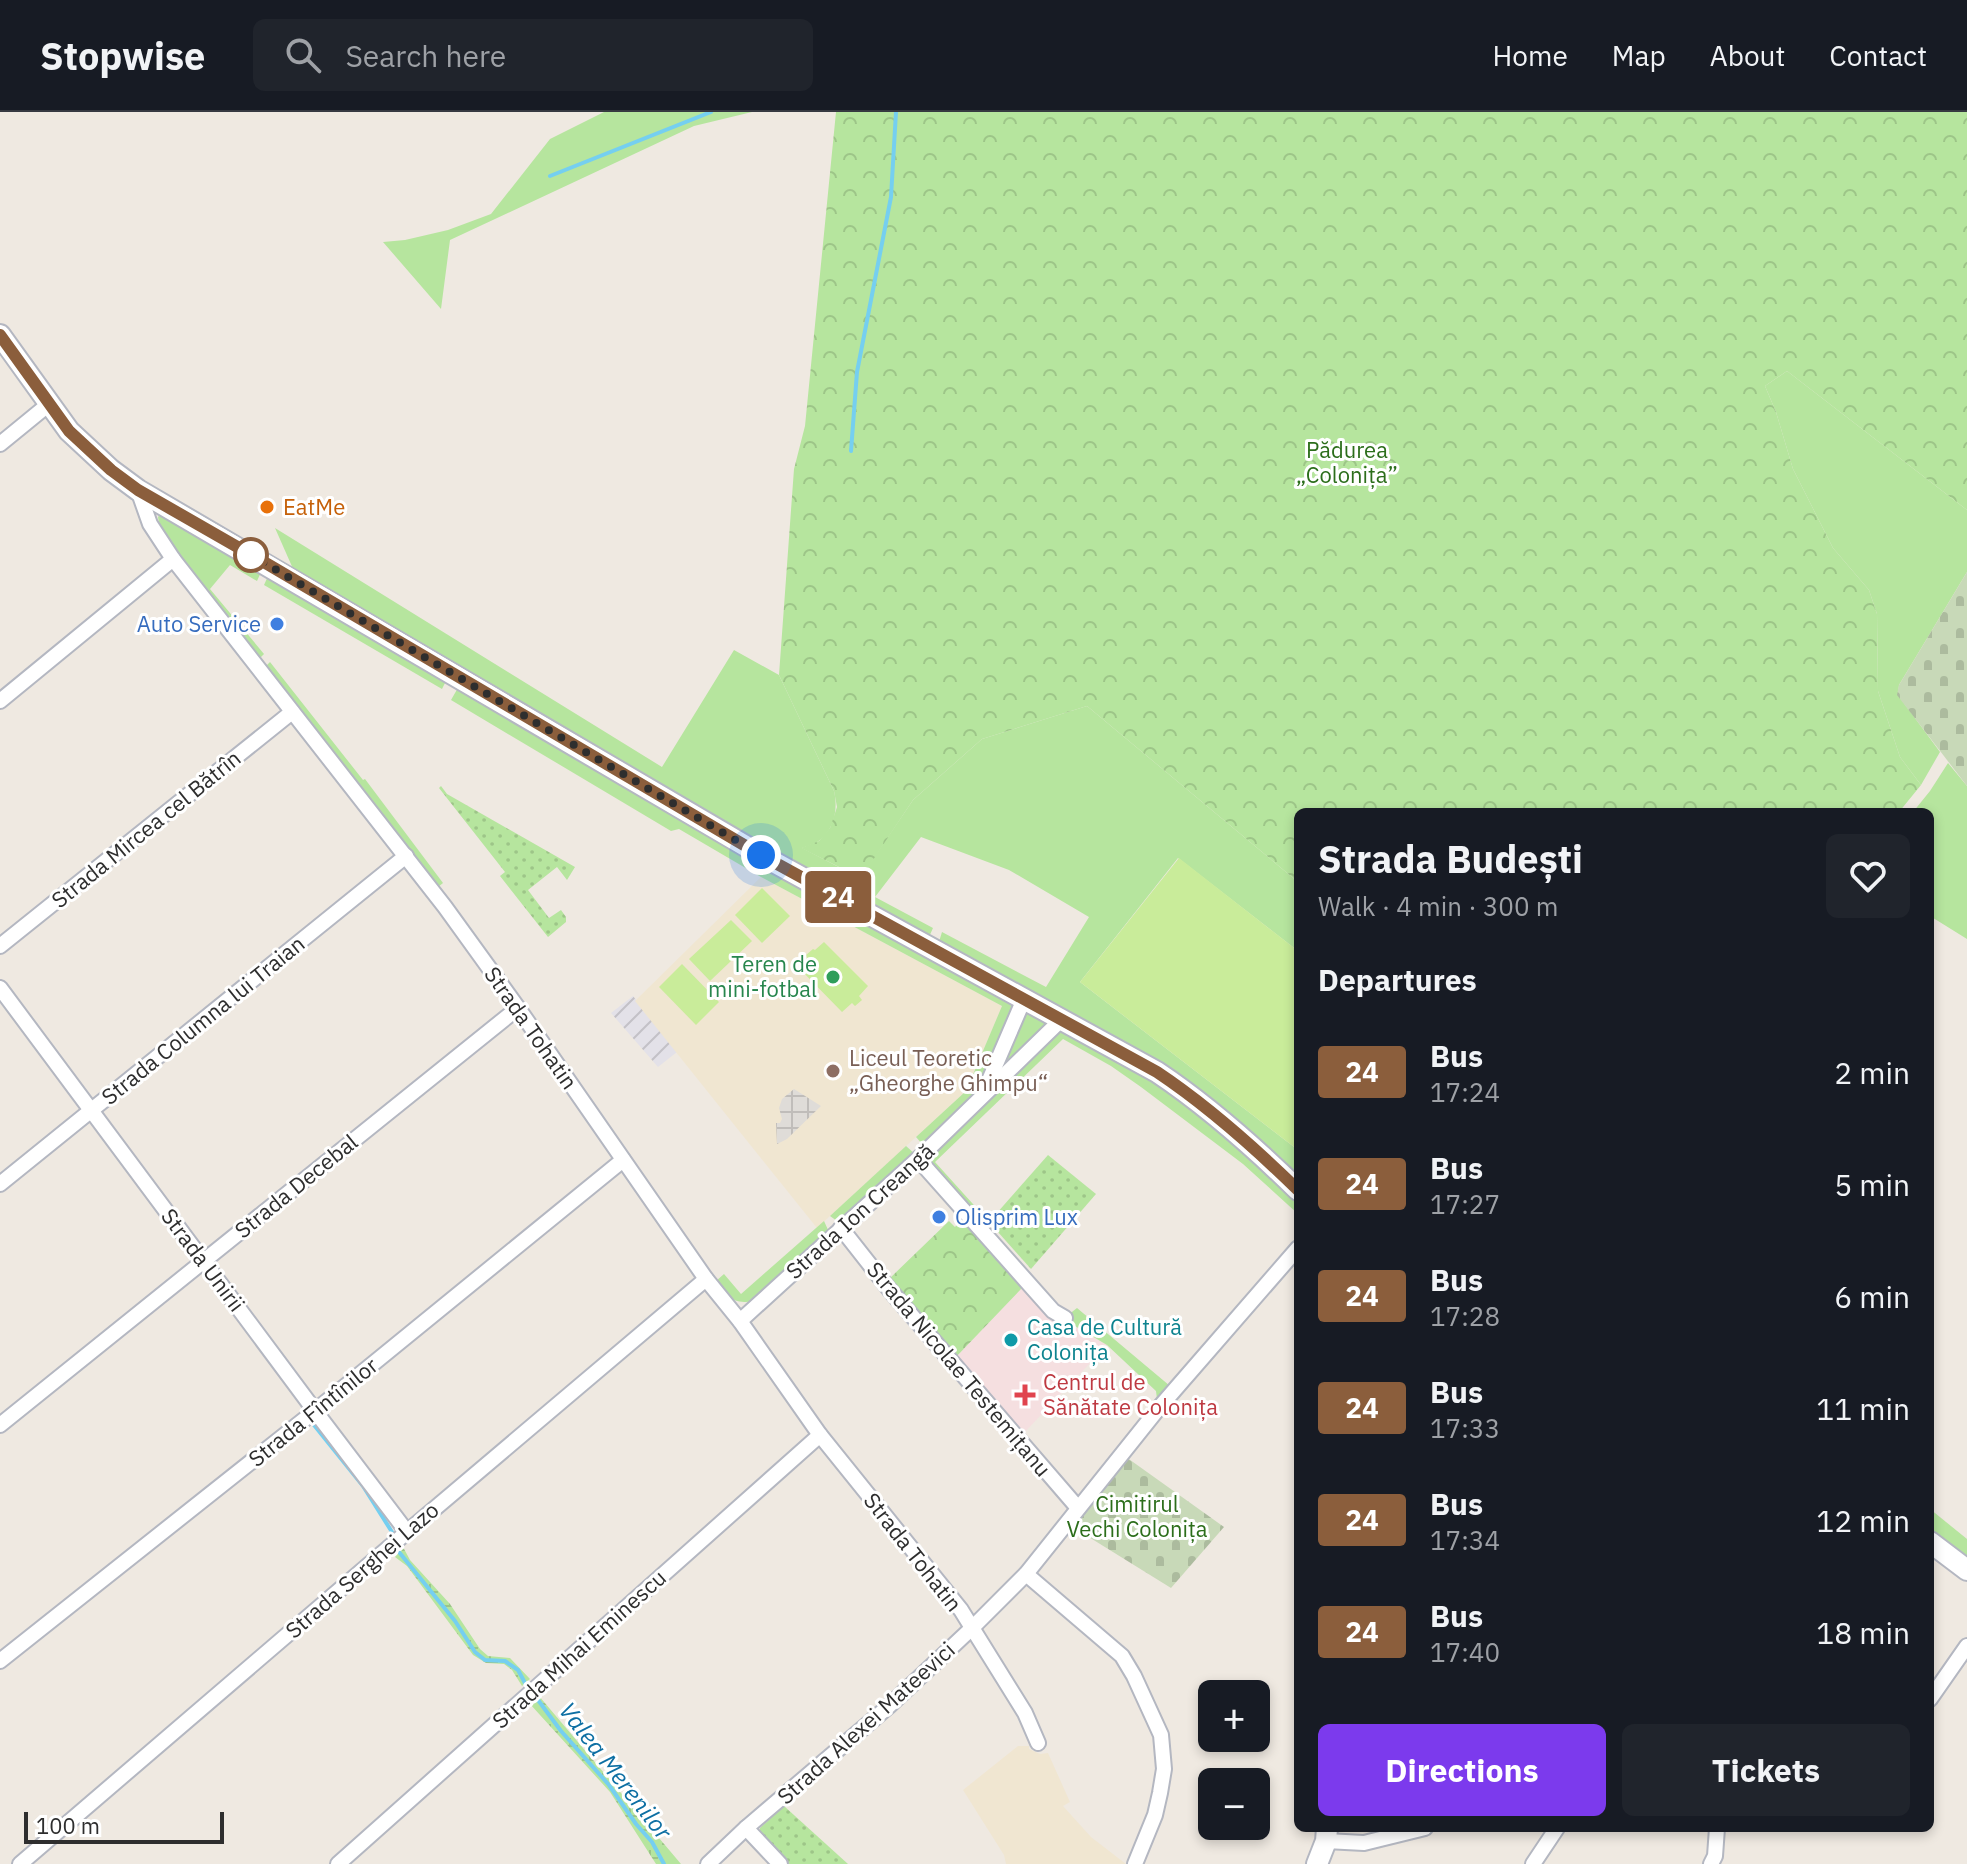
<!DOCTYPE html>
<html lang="en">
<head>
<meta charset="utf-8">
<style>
  :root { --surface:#171b24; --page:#20242c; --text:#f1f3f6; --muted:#9ea1a6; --line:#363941; --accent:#7c3aed }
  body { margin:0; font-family:"IBM Plex Sans",sans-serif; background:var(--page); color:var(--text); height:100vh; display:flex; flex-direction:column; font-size:30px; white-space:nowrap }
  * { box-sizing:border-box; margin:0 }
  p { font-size:26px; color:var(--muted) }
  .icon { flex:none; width:44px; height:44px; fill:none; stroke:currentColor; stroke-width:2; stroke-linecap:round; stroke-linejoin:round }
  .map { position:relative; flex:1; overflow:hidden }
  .panel { position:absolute; left:1294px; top:696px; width:640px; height:1024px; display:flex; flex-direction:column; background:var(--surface); border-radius:12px; box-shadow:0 4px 12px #0003 }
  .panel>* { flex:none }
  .badge { padding:0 16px; border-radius:6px; font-size:28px; line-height:52px }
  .buttons { position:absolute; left:1198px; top:1568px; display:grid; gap:16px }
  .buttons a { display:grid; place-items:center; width:72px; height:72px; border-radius:12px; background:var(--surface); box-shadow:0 4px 12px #0003; font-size:40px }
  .scale { position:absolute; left:24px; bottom:20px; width:200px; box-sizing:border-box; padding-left:8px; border:4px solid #2e2e2e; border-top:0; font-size:22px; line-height:28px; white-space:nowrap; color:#2e2e2e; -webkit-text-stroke:6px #fff; paint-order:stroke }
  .you { position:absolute; width:40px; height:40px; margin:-20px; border:6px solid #fff; border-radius:50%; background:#1a73e8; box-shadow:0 0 0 12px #1a73e833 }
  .map>.badge { position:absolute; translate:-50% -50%; box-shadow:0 0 0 4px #fff }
  h2 { padding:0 24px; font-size:30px; line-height:72px }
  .round { display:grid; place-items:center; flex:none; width:84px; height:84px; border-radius:12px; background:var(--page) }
  .headline { display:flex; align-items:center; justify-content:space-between; height:136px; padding:0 24px }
  h1 { font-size:38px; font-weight:800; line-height:60px }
  .action { display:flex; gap:16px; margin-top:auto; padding:16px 24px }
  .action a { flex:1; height:92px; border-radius:12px; background:var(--accent); color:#fff; font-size:32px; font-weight:800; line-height:92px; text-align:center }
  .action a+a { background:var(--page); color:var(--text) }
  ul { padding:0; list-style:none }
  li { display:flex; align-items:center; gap:24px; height:112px; padding:0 24px }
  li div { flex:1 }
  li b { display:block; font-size:30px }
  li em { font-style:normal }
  li .badge { min-width:88px; font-weight:700; text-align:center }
  header { display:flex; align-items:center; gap:48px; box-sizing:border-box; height:112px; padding:0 40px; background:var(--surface); border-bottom:2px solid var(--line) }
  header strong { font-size:38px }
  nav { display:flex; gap:44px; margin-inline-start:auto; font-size:28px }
  .search { width:560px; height:72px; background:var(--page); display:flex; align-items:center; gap:20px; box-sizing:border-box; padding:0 28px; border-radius:12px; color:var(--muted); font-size:30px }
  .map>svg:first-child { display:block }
  .industrial { fill:url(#industrial-furrows) }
  .education { fill:#f0e6d1 }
  .medical { fill:#f5dfe0 }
  .grass { fill:#b6e59e }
  .forest { fill:url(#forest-crowns) }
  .wetland { fill:url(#wetland-marsh) }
  .cemetery { fill:url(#cemetery-stones) }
  .park { fill:url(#park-dots) }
  .pitch { fill:#c9ec9a }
  .plaza { fill:url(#plaza-grid) }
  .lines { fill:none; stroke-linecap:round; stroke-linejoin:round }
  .stream { stroke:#75cff0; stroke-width:4 }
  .street-casing { stroke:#b4b7c1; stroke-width:18 }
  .secondary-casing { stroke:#b4b7c1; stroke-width:24 }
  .street { stroke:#fff; stroke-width:14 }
  .secondary { stroke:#fff; stroke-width:20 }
  .line-casing { stroke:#fff; stroke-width:18 }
  .line { stroke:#8b5e3c; stroke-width:12 }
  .walk { stroke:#2e2e2e; stroke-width:8; stroke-dasharray:0 14.4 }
  .food-dot { fill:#e8710a; stroke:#fff; stroke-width:3 }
  .stop-dot { fill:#fff; stroke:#8b5e3c; stroke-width:4 }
  .shop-dot { fill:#3f7fe0; stroke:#fff; stroke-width:3 }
  .leisure-dot { fill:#2e9e5b; stroke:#fff; stroke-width:3 }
  .education-dot { fill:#8d6e63; stroke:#fff; stroke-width:3 }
  .culture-dot { fill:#0f9aa8; stroke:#fff; stroke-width:3 }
  .health-dot { fill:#e0444e; stroke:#fff; stroke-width:3 }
  .labels { text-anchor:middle; stroke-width:6; stroke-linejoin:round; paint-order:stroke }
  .park-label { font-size:22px; fill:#2c6e1b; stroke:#fff }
  .food-label { font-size:22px; fill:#c56008; stroke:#fff; text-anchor:start }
  .shop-label { font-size:22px; fill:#366cbe; stroke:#fff; text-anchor:end }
  .street-label { font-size:22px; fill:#2e2e2e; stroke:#fff }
  .leisure-label { font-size:22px; fill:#27864d; stroke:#fff; text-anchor:end }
  .education-label { font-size:22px; fill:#785e54; stroke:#fff; text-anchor:start }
  .culture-label { font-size:22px; fill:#0d838f; stroke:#fff; text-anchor:start }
  .health-label { font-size:22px; fill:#be3a42; stroke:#fff; text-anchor:start }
  .water-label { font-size:24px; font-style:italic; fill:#0d6fa3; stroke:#fff }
</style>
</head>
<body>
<header>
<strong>Stopwise</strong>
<div class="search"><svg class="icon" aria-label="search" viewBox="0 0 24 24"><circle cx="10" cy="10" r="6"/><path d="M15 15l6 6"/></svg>Search here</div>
<nav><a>Home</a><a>Map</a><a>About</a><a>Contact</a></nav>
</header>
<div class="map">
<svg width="1967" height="1752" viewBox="0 0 1967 1752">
  <defs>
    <pattern id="industrial-furrows" width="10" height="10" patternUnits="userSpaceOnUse" patternTransform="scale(2)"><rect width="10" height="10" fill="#e3e1e8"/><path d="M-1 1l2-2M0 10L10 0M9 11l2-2" fill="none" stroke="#c3c1c7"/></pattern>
    <pattern id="forest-crowns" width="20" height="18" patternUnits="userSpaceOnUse" patternTransform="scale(2)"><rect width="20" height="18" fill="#b6e59e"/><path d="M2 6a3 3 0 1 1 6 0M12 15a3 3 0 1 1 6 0" fill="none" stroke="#9dc588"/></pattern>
    <pattern id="wetland-marsh" width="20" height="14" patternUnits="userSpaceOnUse" patternTransform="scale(2)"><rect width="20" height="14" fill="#b6e59e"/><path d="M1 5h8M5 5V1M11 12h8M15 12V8" fill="none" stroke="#9dc588"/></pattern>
    <pattern id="cemetery-stones" width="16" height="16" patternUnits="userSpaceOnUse" patternTransform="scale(2)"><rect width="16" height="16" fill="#c8d9b8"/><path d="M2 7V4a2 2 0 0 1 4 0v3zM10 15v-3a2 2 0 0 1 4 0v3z" fill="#acbb9e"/></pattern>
    <pattern id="park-dots" width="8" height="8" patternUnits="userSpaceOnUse" patternTransform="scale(2)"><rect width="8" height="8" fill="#b6e59e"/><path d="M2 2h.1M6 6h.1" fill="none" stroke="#9dc588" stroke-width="1.8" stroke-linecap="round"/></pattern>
    <pattern id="plaza-grid" width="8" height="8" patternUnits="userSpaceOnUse" patternTransform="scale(2)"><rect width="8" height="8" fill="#dfdcd8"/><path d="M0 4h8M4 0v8" fill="none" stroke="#c0bdba"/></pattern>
  </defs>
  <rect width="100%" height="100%" fill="#efe9e1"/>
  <path class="industrial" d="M 633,884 L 677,940 L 658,955 L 611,901 Z"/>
  <g class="education">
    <path d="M 761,765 L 1002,894 L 966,979 L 817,1116 L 635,889 Z"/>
    <path d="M 1018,1634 L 1029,1634 L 1029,1637 L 1040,1642 L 1048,1641 L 1070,1690 L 1063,1694 L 1091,1725 L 1126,1752 L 1006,1752 L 1004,1743 L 963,1678 Z"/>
  </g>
  <path class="medical" d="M 1020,1169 L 1063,1207 L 1107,1233 L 1024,1321 L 956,1245 L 1020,1177 Z"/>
  <g class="grass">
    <path d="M 604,0 L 752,0 L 694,14 L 450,128 L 441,197 L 383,130 L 405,128 L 448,118 L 491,102 L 550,27 Z"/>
    <path d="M 1787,259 L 1967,398 L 1967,460 L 1899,573 L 1898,583 L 1940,640 L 1921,673 L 1900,645 L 1878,579 L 1877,502 L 1869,478 L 1833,436 L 1793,357 L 1776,300 L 1765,274 Z"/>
    <path d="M 161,401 L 262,458 L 257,469 L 230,453 L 210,477 L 264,542 L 260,546 C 240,521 160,430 158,405 Z"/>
    <path d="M 275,416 L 662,655 L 734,538 L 779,563 L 834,679 C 838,696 835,716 820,728 C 815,732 807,734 802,736 L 860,766 L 913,688 L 982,627 L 1087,594 L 1298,770 L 1298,839 L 1178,746 L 1080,870 L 1298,1038 L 1298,1068 L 1225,998 L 1169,956 L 1111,922 L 938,833 L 942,820 L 1046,875 L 1089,805 L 1009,758 L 921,725 L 875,785 L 933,816 L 928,827 L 847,782 L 294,459 Z"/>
    <path d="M 269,462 L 447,567 L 442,577 L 264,473 Z"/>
    <path d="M 270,550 L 363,668 L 365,667 L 443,771 L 438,775 L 266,554 Z"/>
    <path d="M 459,574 L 1012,891 L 1013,898 L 973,985 L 923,1033 L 916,1025 L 966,979 L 1002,894 L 761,765 L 679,717 L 671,719 L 451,588 Z"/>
    <path d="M 1948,651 L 1967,674 L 1967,827 L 1930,804 L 1930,700 L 1913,700 L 1930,679 Z"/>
    <path d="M 1028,899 L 1046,910 L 1046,912 L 1007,950 L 1004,947 L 1024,901 Z"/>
    <path d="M 1067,916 L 1140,957 L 1233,1026 L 1298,1088 L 1298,1102 L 1243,1052 L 1141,975 L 1111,954 L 1063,927 L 935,1050 L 991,1112 L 985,1115 L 934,1058 L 932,1049 L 933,1041 L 1057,921 Z"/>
    <path d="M 906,1034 L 915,1042 L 845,1106 L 837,1109 L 830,1104 Z"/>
    <path d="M 824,1109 L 829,1120 L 753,1189 C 732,1193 729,1184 716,1169 L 724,1162 L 741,1182 Z"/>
    <path d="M 1077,1196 L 1170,1274 L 1157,1287 L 1156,1279 L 1107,1233 L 1063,1207 Z"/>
    <path d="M 1930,1397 L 1967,1427 L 1967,1448 L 1930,1417 Z"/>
  </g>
  <g class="forest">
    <path d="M 836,0 L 1967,0 L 1967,398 L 1787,259 L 1765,274 L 1776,300 L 1793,357 L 1833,436 L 1869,478 L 1877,502 L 1878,579 L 1900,645 L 1921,673 L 1899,700 L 1298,700 L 1298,770 L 1087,594 L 982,627 L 913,688 L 861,766 L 801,736 L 819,729 L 830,716 L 837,695 L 834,679 L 779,563 L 794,357 L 805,314 Z"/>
    <path d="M 963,1106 L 1020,1169 L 1021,1177 L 956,1245 L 889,1167 L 949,1109 L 955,1115 Z"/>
  </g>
  <g class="wetland">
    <path d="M 403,1435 L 410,1448 L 450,1492 L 480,1537 L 488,1544 L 510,1546 L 530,1567 L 522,1574 L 512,1558 L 504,1552 L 486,1551 L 473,1543 L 407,1454 L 395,1445 Z"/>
    <path d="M 539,1584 L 681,1752 L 656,1752 L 610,1680 L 530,1592 Z"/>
  </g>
  <g class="cemetery">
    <path d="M 1967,460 L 1967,674 L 1897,583 L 1899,573 Z"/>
    <path d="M 1126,1345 L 1224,1415 L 1171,1476 L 1071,1414 Z"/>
  </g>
  <g class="park">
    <path d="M 441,674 L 447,682 L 575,755 L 567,768 L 557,755 L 528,778 L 549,806 L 561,798 L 566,805 L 566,810 L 548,825 L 500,764 L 505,760 L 439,676 Z"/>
    <path d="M 1048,1043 L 1096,1082 L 1031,1157 L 989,1110 Z"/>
    <path d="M 784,1694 L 848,1752 L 789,1752 L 760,1724 L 760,1716 Z"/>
  </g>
  <g class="pitch">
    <path d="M 1179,746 L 1298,839 L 1298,1038 L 1080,870 Z"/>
    <path d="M 762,776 L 790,804 L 762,831 L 735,803 Z"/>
    <path d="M 731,808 L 752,829 L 710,869 L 689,847 Z"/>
    <path d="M 824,830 L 868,874 L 859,884 L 862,888 L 855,894 L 852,891 L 842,900 L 798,855 L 807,846 L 806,843 L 813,837 L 815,838 Z"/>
    <path d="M 682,852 L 719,890 L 696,913 L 659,875 Z"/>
  </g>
  <path class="plaza" d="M 794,977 L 821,994 L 787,1027 L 777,1032 L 776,1011 L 780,1011 L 782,1007 L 779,996 L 782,987 Z"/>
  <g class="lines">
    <g class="stream">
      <path d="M 550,64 L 711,0"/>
      <path d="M 851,339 L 857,260 L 891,85 L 896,0"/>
      <path d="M 314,1313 L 363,1374 L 392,1420"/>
      <path d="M 399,1440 L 455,1509 L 475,1540 L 485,1548 L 505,1549 L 518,1558 L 525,1571"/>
      <path d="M 538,1588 L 561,1619 L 609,1673 L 636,1712 L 652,1730 L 664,1752"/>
    </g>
    <defs>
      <g id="street">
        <path d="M 0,332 L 49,292"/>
        <path d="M 138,378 L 150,412 L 173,447 L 445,795 L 518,896 L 706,1167 L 740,1209 L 820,1323 L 961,1498 L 1025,1601 L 1038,1631"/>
        <path d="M 0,589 L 173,447"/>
        <path d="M 0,834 L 292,600"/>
        <path d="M 0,876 L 315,1299 L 407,1420"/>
        <path d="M 984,980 L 1024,887"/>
        <path d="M 918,1047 L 1053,1199 L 1065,1206"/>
        <path d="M 0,1072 L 406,744"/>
        <path d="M 841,1116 L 889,1177 L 1078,1396"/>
        <path d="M 740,1209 L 918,1047 L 1062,907"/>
        <path d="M 0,1313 L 518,896"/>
        <path d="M 1026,1462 L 1122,1544 L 1134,1564 L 1161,1623 L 1164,1657 L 1160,1681 L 1155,1703 L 1135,1752"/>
        <path d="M 0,1549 L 315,1299 L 623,1048"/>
        <path d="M 1930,1587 L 1967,1534"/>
        <path d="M 746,1716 L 780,1752"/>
        <path d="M 1326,1729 L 1364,1731 L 1425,1716"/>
        <path d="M 20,1752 L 407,1420 L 706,1167"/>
        <path d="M 338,1752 L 820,1323"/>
        <path d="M 708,1752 L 746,1716 L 889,1594 L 972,1516 L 1026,1462 L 1158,1297 L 1298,1136"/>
        <path d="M 1533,1752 L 1557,1716"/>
        <path d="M 1711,1752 L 1715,1744 L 1717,1716"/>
      </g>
      <g id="secondary">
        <path d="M 0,223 L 69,319 L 111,358 L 138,378 L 761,743 L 1157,960 C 1208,994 1254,1035 1298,1078"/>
        <path d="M 1930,1430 L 1967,1458"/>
        <path d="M 1317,1752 L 1326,1729 L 1327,1716"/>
      </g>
    </defs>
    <use href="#street" class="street-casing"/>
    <use href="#secondary" class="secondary-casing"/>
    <use href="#street" class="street"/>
    <use href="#secondary" class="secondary"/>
  </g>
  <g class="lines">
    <defs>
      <path id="line" d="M 0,223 L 69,319 L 111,358 L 138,378 L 269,453 L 761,743 L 1157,960 C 1208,994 1254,1035 1298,1078"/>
    </defs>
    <use href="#line" class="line-casing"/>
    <use href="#line" class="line"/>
    <path class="walk" d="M 251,443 L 761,743"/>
  </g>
  <circle class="food-dot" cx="267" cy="395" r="8"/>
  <circle class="stop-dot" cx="251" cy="443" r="16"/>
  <g class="shop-dot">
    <circle cx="277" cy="512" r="8"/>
    <circle cx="939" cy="1105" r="8"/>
  </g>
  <circle class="leisure-dot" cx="833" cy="865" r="8"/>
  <circle class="education-dot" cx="833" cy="959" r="8"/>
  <circle class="culture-dot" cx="1011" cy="1228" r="8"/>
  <path class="health-dot" d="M1021 1271h8v8h8v8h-8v8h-8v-8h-8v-8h8z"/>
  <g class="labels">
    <g class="park-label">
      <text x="1347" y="346">Pădurea<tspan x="1347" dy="25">„Colonița”</tspan></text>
      <text x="1137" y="1400">Cimitirul<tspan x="1137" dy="25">Vechi Colonița</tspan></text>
    </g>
    <g class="food-label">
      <text x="283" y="403">EatMe</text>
    </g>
    <g class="shop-label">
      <text x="261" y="520">Auto Service</text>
      <text x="955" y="1113" text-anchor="start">Olisprim Lux</text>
    </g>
    <g class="street-label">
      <text transform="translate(146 717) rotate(-39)" y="8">Strada Mircea cel Bătrîn</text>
      <text transform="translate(203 908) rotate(-39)" y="8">Strada Columna lui Traian</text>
      <text transform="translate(531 916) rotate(55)" y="8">Strada Tohatin</text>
      <text transform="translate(296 1074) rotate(-39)" y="8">Strada Decebal</text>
      <text transform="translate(860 1099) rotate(-42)" y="8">Strada Ion Creangă</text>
      <text transform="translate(203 1148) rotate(53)" y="8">Strada Unirii</text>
      <text transform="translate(959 1257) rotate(50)" y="8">Strada Nicolae Testemițanu</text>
      <text transform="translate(313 1300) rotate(-39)" y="8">Strada Fîntînilor</text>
      <text transform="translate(913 1440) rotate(52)" y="8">Strada Tohatin</text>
      <text transform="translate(362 1458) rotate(-41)" y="8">Strada Serghei Lazo</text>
      <text transform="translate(579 1537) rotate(-42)" y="8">Strada Mihai Eminescu</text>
      <text transform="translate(866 1611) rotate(-42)" y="8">Strada Alexei Mateevici</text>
    </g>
    <g class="leisure-label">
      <text x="817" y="860">Teren de<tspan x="817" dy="25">mini-fotbal</tspan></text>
    </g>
    <g class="education-label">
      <text x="849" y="954">Liceul Teoretic<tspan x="849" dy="25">„Gheorghe Ghimpu“</tspan></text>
    </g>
    <g class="culture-label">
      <text x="1027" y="1223">Casa de Cultură<tspan x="1027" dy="25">Colonița</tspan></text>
    </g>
    <g class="health-label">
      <text x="1043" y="1278">Centrul de<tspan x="1043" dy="25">Sănătate Colonița</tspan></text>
    </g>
    <g class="water-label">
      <text transform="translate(615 1659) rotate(52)" y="8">Valea Merenilor</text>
    </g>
  </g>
</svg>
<div class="buttons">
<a>+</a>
<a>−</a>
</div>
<div class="scale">100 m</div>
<div class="you" style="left:761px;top:743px"></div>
<b class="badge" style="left:838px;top:785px;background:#8b5e3c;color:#fff">24</b>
<section class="panel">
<div class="headline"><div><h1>Strada Budești</h1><p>Walk · 4 min · 300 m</p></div><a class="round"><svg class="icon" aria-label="heart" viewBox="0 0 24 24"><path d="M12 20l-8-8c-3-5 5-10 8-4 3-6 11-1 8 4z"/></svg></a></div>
<h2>Departures</h2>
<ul>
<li><span class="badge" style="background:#8b5e3c;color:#fff">24</span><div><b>Bus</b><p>17:24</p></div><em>2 min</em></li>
<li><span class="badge" style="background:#8b5e3c;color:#fff">24</span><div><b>Bus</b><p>17:27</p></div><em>5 min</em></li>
<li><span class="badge" style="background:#8b5e3c;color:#fff">24</span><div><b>Bus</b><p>17:28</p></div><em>6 min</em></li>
<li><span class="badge" style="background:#8b5e3c;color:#fff">24</span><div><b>Bus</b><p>17:33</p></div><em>11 min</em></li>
<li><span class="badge" style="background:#8b5e3c;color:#fff">24</span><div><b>Bus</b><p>17:34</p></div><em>12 min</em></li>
<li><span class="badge" style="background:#8b5e3c;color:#fff">24</span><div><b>Bus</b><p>17:40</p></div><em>18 min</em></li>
</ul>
<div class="action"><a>Directions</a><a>Tickets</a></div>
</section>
</div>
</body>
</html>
